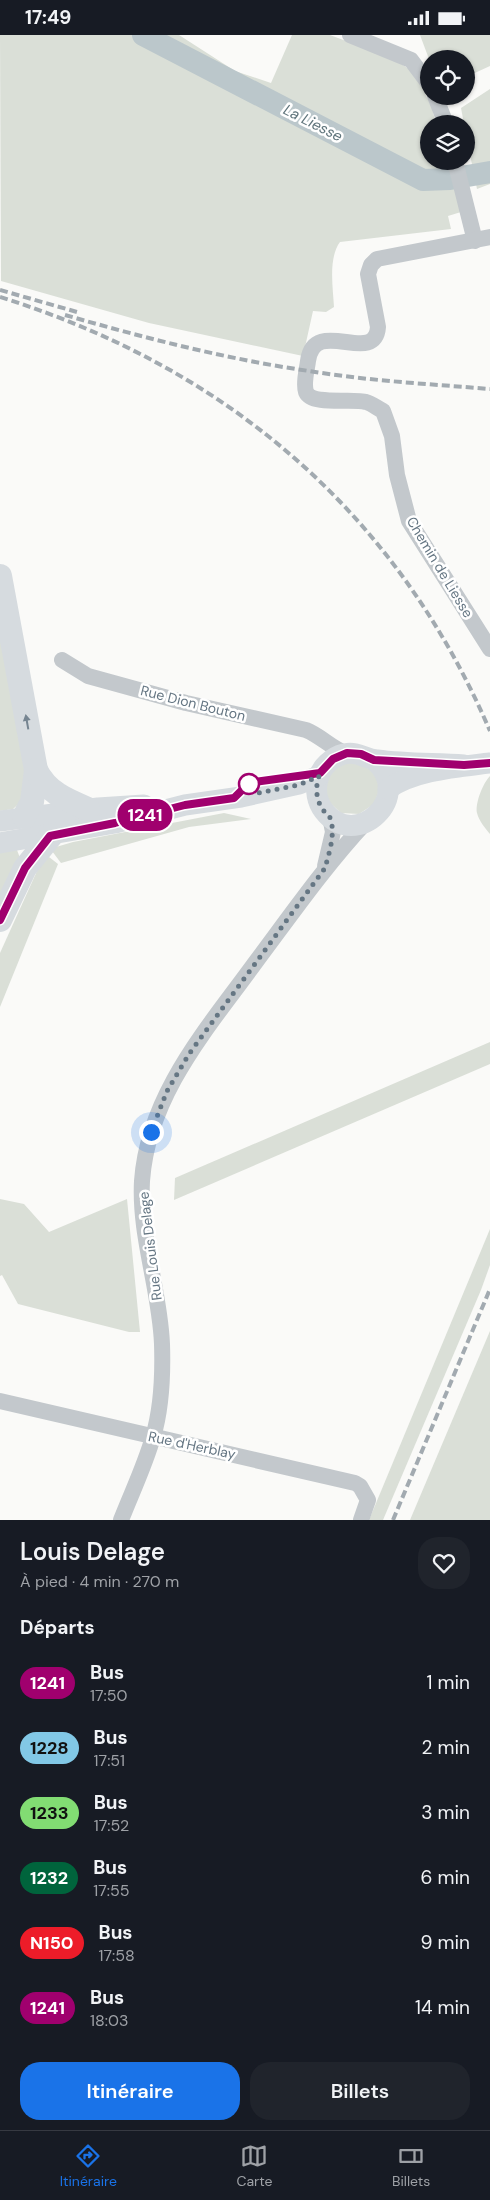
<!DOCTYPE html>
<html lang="fr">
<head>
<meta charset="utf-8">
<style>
  :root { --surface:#171b24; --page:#20242c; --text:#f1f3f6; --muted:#9ea1a6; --line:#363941; --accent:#1a73e8 }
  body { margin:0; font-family:"DM Sans",sans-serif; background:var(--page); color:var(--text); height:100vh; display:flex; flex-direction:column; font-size:19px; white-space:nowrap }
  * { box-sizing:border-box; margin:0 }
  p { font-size:16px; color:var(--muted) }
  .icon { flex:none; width:28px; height:28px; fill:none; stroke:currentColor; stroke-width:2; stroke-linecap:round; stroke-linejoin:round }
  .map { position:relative; height:1485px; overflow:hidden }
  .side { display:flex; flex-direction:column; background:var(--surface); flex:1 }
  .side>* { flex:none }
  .badge { padding:0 10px; border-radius:16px; font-size:18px; line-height:32px }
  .buttons { position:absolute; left:420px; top:15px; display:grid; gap:10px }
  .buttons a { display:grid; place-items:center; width:55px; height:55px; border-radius:50%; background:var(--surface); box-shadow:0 1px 4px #0004; font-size:25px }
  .you { position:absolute; width:25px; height:25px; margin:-12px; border:4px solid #fff; border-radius:50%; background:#1a73e8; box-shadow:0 0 0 8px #1a73e833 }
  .map>.badge { position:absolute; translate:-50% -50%; box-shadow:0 0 0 2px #fff }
  h2 { padding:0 20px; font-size:19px; line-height:45px }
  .round { display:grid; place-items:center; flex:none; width:52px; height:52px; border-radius:20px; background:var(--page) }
  .overview { display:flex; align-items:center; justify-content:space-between; height:85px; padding:0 20px }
  h1 { font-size:24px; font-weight:600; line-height:38px }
  .cta { display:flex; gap:10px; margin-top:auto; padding:10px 20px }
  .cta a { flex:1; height:58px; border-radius:20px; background:var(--accent); color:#fff; font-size:20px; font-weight:600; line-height:58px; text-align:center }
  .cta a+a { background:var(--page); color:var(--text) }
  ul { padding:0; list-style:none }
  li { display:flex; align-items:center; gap:15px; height:65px; padding:0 20px }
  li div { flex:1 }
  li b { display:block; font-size:19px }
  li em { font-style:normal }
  li .badge { min-width:55px; font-weight:700; text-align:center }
  .status { display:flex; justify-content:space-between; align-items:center; height:35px; padding:0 25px; background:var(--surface); direction:ltr }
  .status svg { height:14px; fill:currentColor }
  .dock { display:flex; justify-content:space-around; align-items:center; height:70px; border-top:1px solid var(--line); background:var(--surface); font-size:14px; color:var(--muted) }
  .dock a { display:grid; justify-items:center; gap:2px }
  .dock .active { color:var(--accent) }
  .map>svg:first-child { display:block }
  .green { fill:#dadfd7 }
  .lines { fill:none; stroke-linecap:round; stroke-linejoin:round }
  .river { stroke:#bbc7cb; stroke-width:22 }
  .minor { stroke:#c3c8cc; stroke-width:16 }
  .major { stroke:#d6dbdf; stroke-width:21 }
  .highway { stroke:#d6dbdf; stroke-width:24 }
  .rail { stroke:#a2aab0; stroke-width:4; stroke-dasharray:8 4; stroke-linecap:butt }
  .oneway { fill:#768591 }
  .line-casing { stroke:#fff; stroke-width:11 }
  .line { stroke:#a0006e; stroke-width:8 }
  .walk { stroke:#657683; stroke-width:5; stroke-dasharray:0 9 }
  .stop-dot { fill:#fff; stroke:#a0006e; stroke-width:2.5 }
  .labels { text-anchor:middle; stroke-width:5; stroke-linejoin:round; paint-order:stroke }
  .street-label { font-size:14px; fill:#657683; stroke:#fff }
  .water-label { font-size:15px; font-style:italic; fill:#60757c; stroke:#fff }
</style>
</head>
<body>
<div class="status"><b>17:49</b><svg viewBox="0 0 49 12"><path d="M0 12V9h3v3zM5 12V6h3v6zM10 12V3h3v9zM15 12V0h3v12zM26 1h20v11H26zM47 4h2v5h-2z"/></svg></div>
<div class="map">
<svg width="490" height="1485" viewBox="0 0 490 1485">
  <rect width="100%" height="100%" fill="#fafaf8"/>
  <g class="green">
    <path d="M 0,0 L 179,0 L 235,36 L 271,48 L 292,0 L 330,0 L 394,24 L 415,38 L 432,73 L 436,89 L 429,89 L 429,126 L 447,126 L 461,177 L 448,181 L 451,194 L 340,207 C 328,223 333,253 334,272 L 326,277 L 313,276 L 303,321 L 149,288 L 1,246 Z"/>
    <path d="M 420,0 L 490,0 L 490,31 L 466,42 L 466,24 L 429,24 Z"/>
    <path d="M 490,54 L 490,149 L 477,154 L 466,100 L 466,89 L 464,89 L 461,73 Z"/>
    <path d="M 0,583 L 28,736 L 22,766 L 13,774 L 0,776 Z"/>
    <path d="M 352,725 L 375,737 L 380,753 L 374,769 L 359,779 L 341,778 L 327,765 L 325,746 L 329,737 Z"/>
    <path d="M 490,741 L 490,799 C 485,793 479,786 477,778 C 475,768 483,748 490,741 Z"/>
    <path d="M 224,778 L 251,784 L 189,792 L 61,828 L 52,816 L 56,812 L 73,807 Z"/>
    <path d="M 17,815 L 20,823 L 0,866 L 0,817 Z"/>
    <path d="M 49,822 L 58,829 L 0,972 L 0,918 L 42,825 Z"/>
    <path d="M 490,1007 L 490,1029 L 174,1165 L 175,1143 Z"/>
    <path d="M 0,1164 L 24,1169 L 49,1197 L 127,1164 L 140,1297 L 129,1297 L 18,1269 L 2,1240 L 0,1241 Z"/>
    <path d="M 490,1194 L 490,1230 L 481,1255 L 383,1485 L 369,1485 Z"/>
    <path d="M 490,1296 L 490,1485 L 410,1485 Z"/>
  </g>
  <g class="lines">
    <path class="river" d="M 143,0 L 423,145 L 450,144 L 490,137"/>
    <g class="minor">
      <path d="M 350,0 L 411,25 L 429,49"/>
      <path d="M 435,61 L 446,89"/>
      <path d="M 455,126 L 475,206"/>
      <path d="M 490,202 L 377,224 L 371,230 L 368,239 L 378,292 C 375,332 314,280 308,326 C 307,335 303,348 306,357 C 312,371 353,363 366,367 C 371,368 377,373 383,376 L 392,401 L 397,440 L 409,486 L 490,614"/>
      <path d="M 62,625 L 88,641 L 186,668 L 306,695 C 321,701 331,713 347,719"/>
      <path d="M 325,831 L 333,797 L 330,782"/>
      <path d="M 0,1366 L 355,1448 L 360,1451 L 368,1465 L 361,1485"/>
      <path d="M 121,1485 C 132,1457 145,1430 153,1402 C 162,1372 163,1340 162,1309 C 160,1255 139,1201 142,1146 C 148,1060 207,994 255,928 C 291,880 325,831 366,787"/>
    </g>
    <g class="major">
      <path d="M 374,725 C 416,761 356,817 324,776 C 317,767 315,755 318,744 C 321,732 332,722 344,719 C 359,716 364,724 377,725 C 406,729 435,728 464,730"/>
      <path d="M 388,754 C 414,735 459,732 490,728"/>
      <path d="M 0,786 L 98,773 L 144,770"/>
      <path d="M 0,808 L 115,788 L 185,770 L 241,762 L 299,749 L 319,741"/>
    </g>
    <g class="highway">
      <path d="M 0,541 L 36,735 L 32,767 L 24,782"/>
      <path d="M 36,735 C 47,757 66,765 88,774"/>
      <path d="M 0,885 L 25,833 L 51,801"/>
    </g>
    <g class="rail">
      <path d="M 0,255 L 77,277"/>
      <path d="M 0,262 C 227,333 396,477 490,696"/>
      <path d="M 65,280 C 145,303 226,324 309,336 C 369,346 430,349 490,354"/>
      <path d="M 393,1485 L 490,1254"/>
    </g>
  </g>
  <defs><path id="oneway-solid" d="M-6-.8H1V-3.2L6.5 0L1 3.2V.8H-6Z" transform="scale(1.25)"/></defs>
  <use class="oneway" href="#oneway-solid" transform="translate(27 687) rotate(-100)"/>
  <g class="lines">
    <defs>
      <path id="line" d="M 0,885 L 25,833 L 50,801 L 115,788 L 185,770 L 234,763 L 247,750 L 254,747 L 320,738 L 333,724 L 347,718 L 361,719 L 374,725 L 464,730 L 490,728"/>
    </defs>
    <use href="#line" class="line-casing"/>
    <use href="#line" class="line"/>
    <path class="walk" d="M 151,1097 L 167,1056 L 189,1019 L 325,833 C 329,818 335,801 331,785 C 330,781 327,780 324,776 C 316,766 315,753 319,741 L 299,750 L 258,758 L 249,749"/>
  </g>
  <circle class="stop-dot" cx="249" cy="749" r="10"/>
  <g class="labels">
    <g class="street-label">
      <text transform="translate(440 532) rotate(59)" y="5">Chemin de Liesse</text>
      <text transform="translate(193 668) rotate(14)" y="5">Rue Dion Bouton</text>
      <text transform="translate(150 1211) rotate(-97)" y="5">Rue Louis Delage</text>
      <text transform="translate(192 1410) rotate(12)" y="5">Rue d'Herblay</text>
    </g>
    <g class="water-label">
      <text transform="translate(313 88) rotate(27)" y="5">La Liesse</text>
    </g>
  </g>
</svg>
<div class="buttons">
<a><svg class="icon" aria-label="locate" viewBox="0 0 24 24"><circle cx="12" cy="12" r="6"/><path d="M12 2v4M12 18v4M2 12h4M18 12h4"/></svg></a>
<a><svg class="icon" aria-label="layers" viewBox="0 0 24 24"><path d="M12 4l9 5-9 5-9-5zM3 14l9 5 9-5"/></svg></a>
</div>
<div class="you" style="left:151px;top:1097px"></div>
<b class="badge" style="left:145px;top:780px;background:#a0006e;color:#fff">1241</b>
</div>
<section class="side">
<div class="overview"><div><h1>Louis Delage</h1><p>À pied · 4 min · 270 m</p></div><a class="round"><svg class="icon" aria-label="heart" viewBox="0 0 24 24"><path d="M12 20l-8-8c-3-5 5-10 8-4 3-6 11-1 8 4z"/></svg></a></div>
<h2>Départs</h2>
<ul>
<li><span class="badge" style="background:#a0006e;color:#fff">1241</span><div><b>Bus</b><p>17:50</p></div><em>1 min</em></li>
<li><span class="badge" style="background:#82c8e6;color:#111">1228</span><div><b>Bus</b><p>17:51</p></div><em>2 min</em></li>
<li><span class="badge" style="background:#82dc73;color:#111">1233</span><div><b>Bus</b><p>17:52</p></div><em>3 min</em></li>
<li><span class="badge" style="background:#00643c;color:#fff">1232</span><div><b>Bus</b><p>17:55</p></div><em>6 min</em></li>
<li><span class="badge" style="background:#ed1c29;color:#fff">N150</span><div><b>Bus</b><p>17:58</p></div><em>9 min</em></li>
<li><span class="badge" style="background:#a0006e;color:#fff">1241</span><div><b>Bus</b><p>18:03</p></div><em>14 min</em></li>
</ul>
<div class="cta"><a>Itinéraire</a><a>Billets</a></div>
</section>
<nav class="dock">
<a class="active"><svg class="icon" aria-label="directions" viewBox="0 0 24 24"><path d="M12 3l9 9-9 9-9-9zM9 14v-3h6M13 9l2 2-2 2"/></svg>Itinéraire</a>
<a><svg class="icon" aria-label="map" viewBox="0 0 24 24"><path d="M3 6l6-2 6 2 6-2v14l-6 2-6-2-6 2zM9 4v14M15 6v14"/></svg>Carte</a>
<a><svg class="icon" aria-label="tickets" viewBox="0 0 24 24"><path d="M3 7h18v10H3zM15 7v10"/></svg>Billets</a>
</nav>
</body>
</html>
